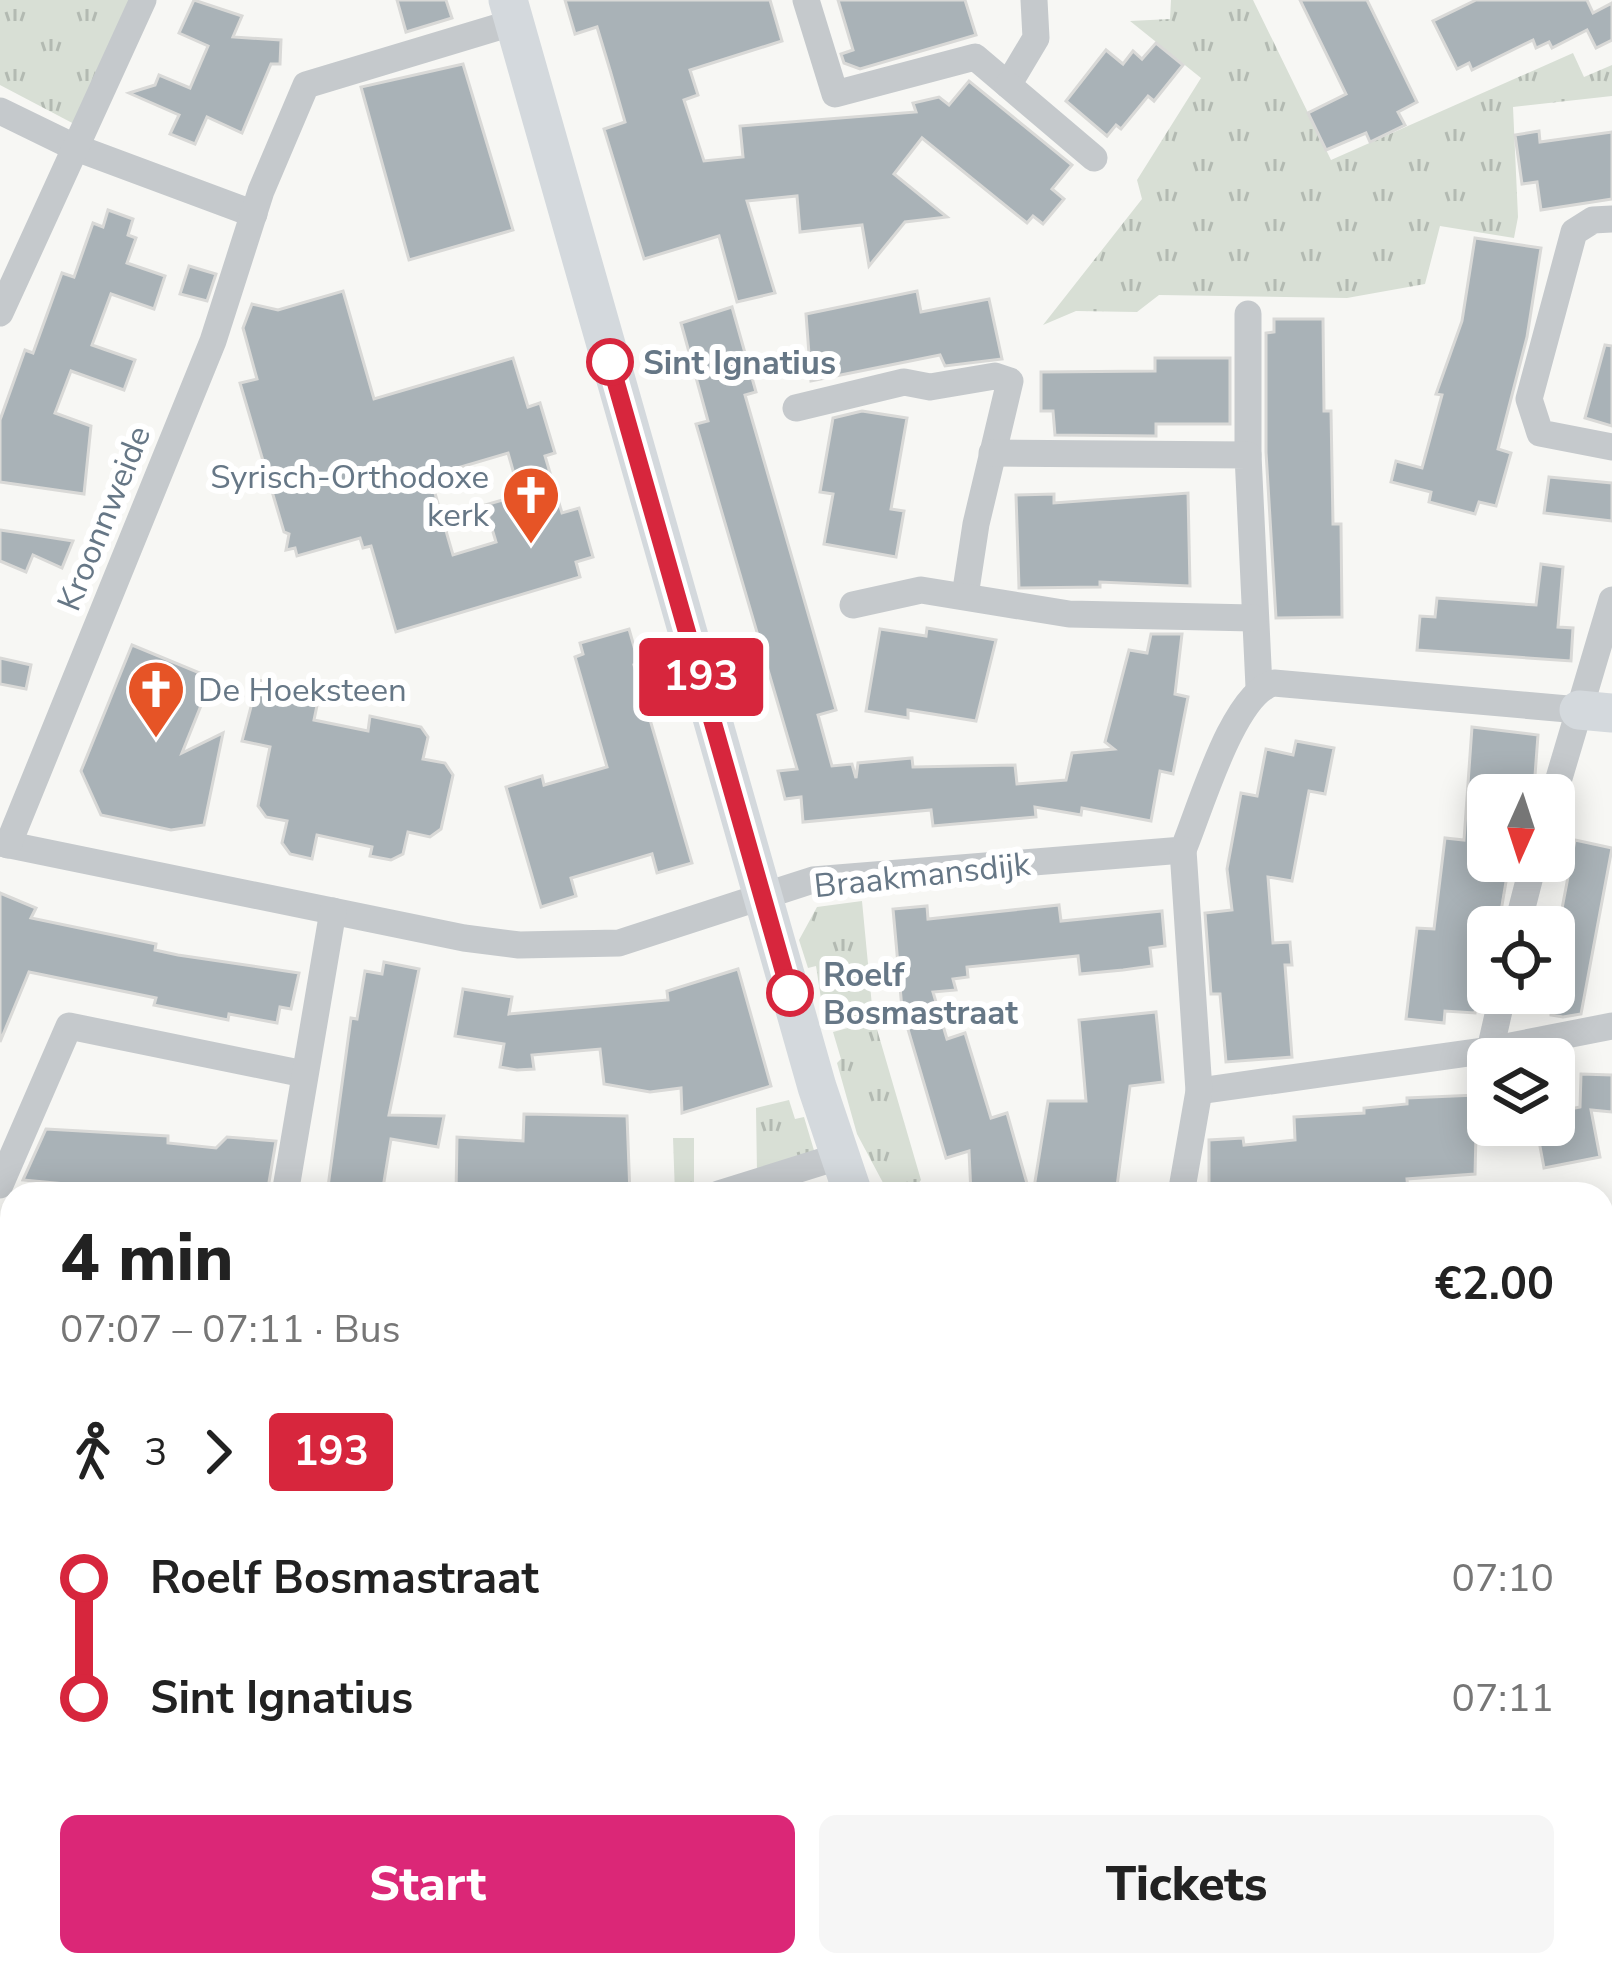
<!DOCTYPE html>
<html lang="en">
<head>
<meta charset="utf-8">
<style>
  :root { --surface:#fff; --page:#f6f6f6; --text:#222; --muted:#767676; --accent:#db2777 }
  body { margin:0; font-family:"Nunito Sans",sans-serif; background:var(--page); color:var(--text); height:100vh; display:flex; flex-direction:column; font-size:45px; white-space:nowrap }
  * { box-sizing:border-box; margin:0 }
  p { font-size:39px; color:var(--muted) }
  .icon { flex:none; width:66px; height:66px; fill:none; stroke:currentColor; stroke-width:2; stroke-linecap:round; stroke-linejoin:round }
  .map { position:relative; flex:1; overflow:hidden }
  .sheet { position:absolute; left:0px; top:1182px; width:1614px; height:795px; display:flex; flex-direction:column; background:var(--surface); border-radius:36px 36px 0 0; box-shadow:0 6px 30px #0003 }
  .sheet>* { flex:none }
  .badge { padding:0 24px; border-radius:9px; font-size:42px; line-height:78px }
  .needle { width:78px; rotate:183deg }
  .controls { position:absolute; left:1467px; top:774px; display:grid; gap:24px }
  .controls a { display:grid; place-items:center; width:108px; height:108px; border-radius:18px; background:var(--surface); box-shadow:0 6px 30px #0003; font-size:60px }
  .map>.badge { position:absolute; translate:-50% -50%; box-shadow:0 0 0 6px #fff }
  .legs { display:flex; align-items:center; gap:18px; height:132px; padding:0 60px; font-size:39px }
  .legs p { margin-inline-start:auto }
  .overview { display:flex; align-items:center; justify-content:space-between; height:204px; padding:0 60px }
  h1 { font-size:66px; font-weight:800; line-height:90px }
  .action { display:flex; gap:24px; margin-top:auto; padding:24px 60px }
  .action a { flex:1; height:138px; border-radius:18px; background:var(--accent); color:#fff; font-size:48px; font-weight:800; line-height:138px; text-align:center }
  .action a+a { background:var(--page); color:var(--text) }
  ul { padding:0 60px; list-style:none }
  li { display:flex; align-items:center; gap:42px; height:120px; font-size:45px }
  li i { display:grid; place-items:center; width:18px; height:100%; margin:0 15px; background:currentColor }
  li i::after { content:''; width:30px; height:30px; margin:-15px; border:9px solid; border-radius:50%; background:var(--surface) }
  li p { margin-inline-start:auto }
  li:first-child i { background:linear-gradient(#0000 50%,currentColor 0) }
  li:last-child i { background:linear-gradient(currentColor 50%,#0000 0) }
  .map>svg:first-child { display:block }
  .grass { fill:url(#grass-tufts) }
  .water { fill:url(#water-rules) }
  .building { fill:#a9b2b7; stroke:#d9d9d7; stroke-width:3; fill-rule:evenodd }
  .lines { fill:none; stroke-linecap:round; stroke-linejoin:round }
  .street { stroke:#c5c9cc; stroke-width:27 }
  .secondary { stroke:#d4d9dd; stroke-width:39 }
  .primary { stroke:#d4d9dd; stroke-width:42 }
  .rail-casing { stroke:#a5abb1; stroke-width:14 }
  .rail { stroke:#fff; stroke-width:9; stroke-dasharray:27; stroke-linecap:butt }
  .line-1-casing { stroke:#fff; stroke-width:27 }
  .line-1 { stroke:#d7263d; stroke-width:18 }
  .stop-1-dot { fill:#fff; stroke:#d7263d; stroke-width:6 }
  .labels { text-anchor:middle; stroke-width:12; stroke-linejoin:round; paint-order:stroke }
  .stop-label { font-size:33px; font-weight:bold; fill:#667786; stroke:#fff; text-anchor:start }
  .poi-label { font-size:33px; fill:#667786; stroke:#fff; text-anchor:end }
  .street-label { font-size:33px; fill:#667786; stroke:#fff }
</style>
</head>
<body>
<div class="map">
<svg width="1612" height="1976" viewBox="0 0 1612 1976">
  <defs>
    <pattern id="grass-tufts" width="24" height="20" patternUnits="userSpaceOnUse" patternTransform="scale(3)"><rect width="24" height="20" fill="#d8dfd5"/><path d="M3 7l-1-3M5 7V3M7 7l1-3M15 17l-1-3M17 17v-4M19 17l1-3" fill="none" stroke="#b3bab2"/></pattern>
    <pattern id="water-rules" width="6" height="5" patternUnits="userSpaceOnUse" patternTransform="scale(3)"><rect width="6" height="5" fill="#bac7ca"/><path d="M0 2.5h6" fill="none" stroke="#9ba6aa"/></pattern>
  </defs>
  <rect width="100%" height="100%" fill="#f7f7f4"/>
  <g class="grass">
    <path d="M 0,0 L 136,0 L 78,126 L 0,85 Z"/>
    <path d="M 1171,0 L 1253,0 L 1331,160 L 1573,53 L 1584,77 L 1612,65 L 1612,96 L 1513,107 L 1518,217 L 1514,238 L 1440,226 L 1425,284 L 1347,298 L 1159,295 L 1137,312 L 1076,311 L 1043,325 L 1142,199 L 1137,180 L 1201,78 L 1130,21 L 1170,19 Z"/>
    <path d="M 862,901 L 872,1006 L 864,1015 L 837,1023 L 831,1003 L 822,1005 L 816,966 L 808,968 L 799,940 L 817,907 Z"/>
    <path d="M 866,1023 L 876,1026 L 921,1180 L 914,1189 L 889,1194 L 857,1134 L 837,1063 L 841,1059 L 833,1032 Z"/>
    <path d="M 789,1100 L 795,1119 L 804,1117 L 816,1157 L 757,1173 L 756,1108 Z"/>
    <path d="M 673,1138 L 694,1138 L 694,1192 L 675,1194 Z"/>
    <path d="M 1602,1709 L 1612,1713 L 1612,1797 L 1602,1833 Z"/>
    <path d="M 1612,1951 L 1612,1976 L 1532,1976 L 1566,1965 L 1602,1965 L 1602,1954 Z"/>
    <path d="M 206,1965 L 297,1965 L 280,1976 L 197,1976 Z"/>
    <path d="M 365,1965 L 589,1965 L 568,1976 L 375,1976 Z"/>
    <path d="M 638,1965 L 971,1965 L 959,1976 L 616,1976 Z"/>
    <path d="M 1057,1965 L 1186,1965 L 1216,1976 L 1049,1976 Z"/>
    <path d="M 1332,1965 L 1504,1965 L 1481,1976 L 1359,1976 Z"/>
  </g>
  <path class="water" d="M 297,1965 L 365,1965 L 375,1976 L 280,1976 Z"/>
  <g class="building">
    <path d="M 194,0 L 242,16 L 233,37 L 281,40 L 280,64 L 271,64 L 242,133 L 207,117 L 195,144 L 170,134 L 179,115 L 129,93 L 155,85 L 159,75 L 190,88 L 208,46 L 179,33 Z"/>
    <path d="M 397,0 L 446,0 L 452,18 L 406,32 Z"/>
    <path d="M 565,0 L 770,0 L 782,41 L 690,70 L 698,95 L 684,100 L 704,161 L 743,157 L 740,126 L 916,112 L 913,103 L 939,97 L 949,105 L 969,81 L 1072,165 L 1052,189 L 1064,199 L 1043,224 L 1033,216 L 1027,223 L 922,138 L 894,174 L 947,217 L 905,222 L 869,266 L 862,225 L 800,232 L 797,196 L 747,201 L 775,293 L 737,302 L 719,236 L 644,259 L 604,129 L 625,122 L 610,70 L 597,27 L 575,34 Z"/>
    <path d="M 838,0 L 965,0 L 976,35 L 860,69 L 844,63 L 841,54 L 853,50 Z"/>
    <path d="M 1300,0 L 1367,0 L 1417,102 L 1398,112 L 1405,125 L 1370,142 L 1366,133 L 1326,150 L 1308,113 L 1346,94 Z"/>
    <path d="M 1476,0 L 1587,0 L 1593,13 L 1612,3 L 1612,40 L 1596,48 L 1587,30 L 1552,48 L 1549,42 L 1536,48 L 1533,40 L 1472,70 L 1469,63 L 1457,69 L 1433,21 Z"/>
    <path d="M 1156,43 L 1183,65 L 1154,101 L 1148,96 L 1121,129 L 1116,125 L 1107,136 L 1066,101 L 1106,50 L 1123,64 L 1133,51 L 1142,59 Z"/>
    <path d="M 463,64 L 513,230 L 409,260 L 361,87 Z"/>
    <path d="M 1539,131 L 1540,142 L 1612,132 L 1612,199 L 1541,210 L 1537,182 L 1522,184 L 1515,135 Z"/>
    <path d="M 108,210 L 133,219 L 128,235 L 136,238 L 127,263 L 165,276 L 154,309 L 111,294 L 92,345 L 135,360 L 124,390 L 71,371 L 55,413 L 91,426 L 84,494 L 0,482 L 0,420 L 25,350 L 33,353 L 62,273 L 74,277 L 93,223 L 103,227 Z"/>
    <path d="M 1475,238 L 1541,248 L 1527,337 L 1498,449 L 1511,453 L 1496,506 L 1479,502 L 1475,514 L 1429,502 L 1431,492 L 1391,482 L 1396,461 L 1422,468 L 1442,395 L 1436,394 L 1462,321 Z"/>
    <path d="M 189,266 L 216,274 L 207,301 L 180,294 Z"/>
    <path d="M 343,291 L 374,399 L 513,358 L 528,407 L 540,403 L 555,453 L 545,456 L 562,513 L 579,508 L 593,557 L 576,562 L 580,577 L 396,632 L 371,546 L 363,548 L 360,538 L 297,556 L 295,548 L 286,550 L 289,534 L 284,532 L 240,383 L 257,379 L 243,328 L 252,304 L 278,310 ZM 508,453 L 520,495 L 485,505 L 496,542 L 453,555 L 430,476 Z"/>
    <path d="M 917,291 L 921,312 L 989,299 L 1002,359 L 945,366 L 940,355 L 811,381 L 806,314 Z"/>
    <path d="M 732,307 L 756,392 L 745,395 L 836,710 L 818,715 L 832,766 L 852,764 L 856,778 L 858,763 L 912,758 L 913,767 L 1015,765 L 1017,784 L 1066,780 L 1072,753 L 1114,749 L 1105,742 L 1129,650 L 1147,653 L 1151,634 L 1182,634 L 1175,694 L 1188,697 L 1173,774 L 1160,771 L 1151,821 L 1082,808 L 1081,815 L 1035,807 L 1036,817 L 933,826 L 931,810 L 803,822 L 801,797 L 785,799 L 778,771 L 797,769 L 696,424 L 708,421 L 681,323 Z"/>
    <path d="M 1274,319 L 1323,319 L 1324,411 L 1331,411 L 1333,524 L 1341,524 L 1342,617 L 1276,618 L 1266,452 L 1266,333 L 1274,332 Z"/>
    <path d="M 1605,345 L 1612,346 L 1612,426 L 1585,418 Z"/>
    <path d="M 1155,358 L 1230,358 L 1230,424 L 1156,424 L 1156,436 L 1055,435 L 1053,411 L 1041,411 L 1041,372 L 1155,371 Z"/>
    <path d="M 862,411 L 907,418 L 891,509 L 904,511 L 896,557 L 824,544 L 833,494 L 820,492 L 833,418 Z"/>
    <path d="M 1549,477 L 1612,483 L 1612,521 L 1544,513 Z"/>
    <path d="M 1188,493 L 1190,586 L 1100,582 L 1100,587 L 1019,588 L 1016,495 L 1054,494 L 1054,503 Z"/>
    <path d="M 0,530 L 41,536 L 73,541 L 62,568 L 33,555 L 26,572 L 0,561 Z"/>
    <path d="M 1541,564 L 1563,567 L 1558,627 L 1573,628 L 1571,661 L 1417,650 L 1420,616 L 1435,617 L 1437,598 L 1536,605 Z"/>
    <path d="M 927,628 L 996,640 L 976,721 L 908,710 L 908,718 L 866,711 L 880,629 L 926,636 Z"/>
    <path d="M 629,629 L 639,664 L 634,665 L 692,863 L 657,873 L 652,854 L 571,878 L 576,896 L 541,907 L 506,787 L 542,776 L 544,785 L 607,767 L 575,657 L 583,654 L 580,643 Z"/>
    <path d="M 132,645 L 212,678 L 182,753 L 223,733 L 204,825 L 171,830 L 101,815 L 81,771 Z"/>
    <path d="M 0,658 L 31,665 L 26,689 L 0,684 Z"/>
    <path d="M 258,680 L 320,691 L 314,720 L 368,731 L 370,716 L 421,727 L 428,737 L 423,759 L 445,763 L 453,775 L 441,829 L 430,837 L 408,832 L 403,854 L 391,860 L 370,856 L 372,847 L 317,835 L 312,859 L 290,854 L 282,843 L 287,821 L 266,817 L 258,806 L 270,747 L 242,741 Z"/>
    <path d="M 1472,727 L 1538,735 L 1534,789 L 1507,787 L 1506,795 L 1488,795 L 1488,867 L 1508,870 L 1499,923 L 1484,922 L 1475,1013 L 1445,1011 L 1444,1023 L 1406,1019 L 1417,928 L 1434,929 L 1445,838 L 1464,840 Z"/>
    <path d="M 1296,741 L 1334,748 L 1325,794 L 1309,791 L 1292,881 L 1268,877 L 1273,943 L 1290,942 L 1292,965 L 1285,965 L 1292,1057 L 1226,1062 L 1220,994 L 1211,994 L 1205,913 L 1232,910 L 1227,869 L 1241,793 L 1257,796 L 1266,749 L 1293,755 Z"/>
    <path d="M 1575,840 L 1612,848 L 1581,1014 L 1563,1017 L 1551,1015 L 1554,951 Z"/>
    <path d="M 0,893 L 36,908 L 31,918 L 156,944 L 155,950 L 178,955 L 299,973 L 291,1009 L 280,1007 L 277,1023 L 229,1014 L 228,1020 L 154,1005 L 156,998 L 29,972 L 0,1042 Z"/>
    <path d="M 1059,905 L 1061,921 L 1162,911 L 1165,946 L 1150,948 L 1152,966 L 1123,970 L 1080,974 L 1078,956 L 967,967 L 968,977 L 953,979 L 956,990 L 933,992 L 947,1039 L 965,1033 L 991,1118 L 1007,1113 L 1030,1194 L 971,1194 L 969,1151 L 946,1158 L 902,1009 L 893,909 L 927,906 L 928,919 Z"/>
    <path d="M 384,962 L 419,969 L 389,1115 L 444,1116 L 438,1147 L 391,1139 L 382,1194 L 327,1194 L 351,1018 L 357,1019 L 365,971 L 382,974 Z"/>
    <path d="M 738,969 L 771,1086 L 682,1113 L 681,1088 L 650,1092 L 604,1084 L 600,1049 L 532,1055 L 534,1069 L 517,1070 L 500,1067 L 504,1044 L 455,1036 L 463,989 L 512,997 L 509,1014 L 668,1000 L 667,991 Z"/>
    <path d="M 1156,1012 L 1163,1082 L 1130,1086 L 1116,1194 L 1033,1194 L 1048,1101 L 1086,1101 L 1079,1020 Z"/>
    <path d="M 1581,1074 L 1612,1075 L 1612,1112 L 1591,1110 L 1600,1157 L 1544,1168 L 1536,1125 L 1554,1125 L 1560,1111 L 1580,1107 Z"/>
    <path d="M 1477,1095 L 1475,1174 L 1407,1179 L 1408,1190 L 1389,1191 L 1209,1194 L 1209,1140 L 1243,1138 L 1244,1145 L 1295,1140 L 1294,1117 L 1364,1113 L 1364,1108 L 1407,1104 L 1407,1098 Z"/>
    <path d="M 524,1114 L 627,1116 L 630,1194 L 456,1194 L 457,1137 L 523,1141 Z"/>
    <path d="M 46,1129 L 168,1136 L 168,1143 L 216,1148 L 227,1137 L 276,1141 L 268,1188 L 248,1186 L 247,1194 L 173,1194 L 23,1180 Z"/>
  </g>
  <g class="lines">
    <g class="street">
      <path d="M 806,0 L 835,94 L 975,57 L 1008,85 L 1036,38 L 1034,0"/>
      <path d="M 1008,85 L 1094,158"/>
      <path d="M 0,111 L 74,147 L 254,214"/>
      <path d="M 1612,219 L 1593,220 L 1574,232 L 1529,399 L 1540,433 L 1612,447"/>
      <path d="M 0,313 L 143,0"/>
      <path d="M 1248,314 L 1248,455"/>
      <path d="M 796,408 L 904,382 L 930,387 L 995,376 L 1010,381 L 976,524 L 965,596"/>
      <path d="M 992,453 L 1248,455 L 1259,687"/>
      <path d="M 853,605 L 921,590 L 1069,614 L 1253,618"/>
      <path d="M 1554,795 L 1612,600"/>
      <path d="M 0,843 L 464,938 L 519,945 L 619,943 L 813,880 L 1183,850 C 1200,810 1233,693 1274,683 L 1579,710"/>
      <path d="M 8,845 L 213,341 L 261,191 L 306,85 L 515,22"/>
      <path d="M 1517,927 L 1534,861"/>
      <path d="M 1490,1050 L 1503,993"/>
      <path d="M 1199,1091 L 1490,1050 L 1612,1026"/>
      <path d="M 0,1185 L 69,1026 L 304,1074"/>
      <path d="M 285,1194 L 333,911"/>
      <path d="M 719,1194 L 837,1157"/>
      <path d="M 1181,1194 L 1199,1091 L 1183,850"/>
      <path d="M 1602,1226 L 1612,1224"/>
      <path d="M 0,1253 L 12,1257"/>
      <path d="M 0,1974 L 2,1976"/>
      <path d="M 181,1976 L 190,1965"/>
    </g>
    <g class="secondary">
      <path d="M 508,0 L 817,1087 L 853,1194"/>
      <path d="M 1579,710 L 1612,713"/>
      <path d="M 0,1524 L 12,1522"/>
      <path d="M 1602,1884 L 1612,1879"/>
    </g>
    <g class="primary">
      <path d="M 1602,1649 L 1612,1643"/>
      <path d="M 1602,1689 L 1612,1688"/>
      <path d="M 995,1976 L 1007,1965"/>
    </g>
    <defs>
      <g id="rail">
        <path d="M 1602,1550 L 1612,1545"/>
        <path d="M 1602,1570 L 1612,1565"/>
        <path d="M 778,1976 L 800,1965"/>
        <path d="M 816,1976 L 837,1965"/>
      </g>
    </defs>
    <use href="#rail" class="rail-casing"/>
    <use href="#rail" class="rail"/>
  </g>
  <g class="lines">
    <defs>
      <path id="line-1" d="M 610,362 L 790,993"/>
    </defs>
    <use href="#line-1" class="line-1-casing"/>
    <use href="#line-1" class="line-1"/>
  </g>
  <defs>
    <symbol id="church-pin" viewBox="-11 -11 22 30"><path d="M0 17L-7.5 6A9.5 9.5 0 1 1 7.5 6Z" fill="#e65426" stroke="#fff"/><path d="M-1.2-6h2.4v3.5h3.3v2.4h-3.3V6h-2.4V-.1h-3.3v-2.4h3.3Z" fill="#fff"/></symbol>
  </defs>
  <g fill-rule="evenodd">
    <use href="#church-pin" x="498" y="462" width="66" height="90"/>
    <use href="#church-pin" x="123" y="656" width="66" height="90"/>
  </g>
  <g class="stop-1-dot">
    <circle cx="610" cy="362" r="21"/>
    <circle cx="790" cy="993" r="21"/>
  </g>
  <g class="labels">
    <g class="stop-label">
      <text x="643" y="374">Sint Ignatius</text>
      <text x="823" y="986">Roelf<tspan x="823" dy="38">Bosmastraat</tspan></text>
    </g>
    <g class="poi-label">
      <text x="489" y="488">Syrisch-Orthodoxe<tspan x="489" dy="38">kerk</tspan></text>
      <text x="198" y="701" text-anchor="start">De Hoeksteen</text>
    </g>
    <g class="street-label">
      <text transform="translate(103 518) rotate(-68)" y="12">Kroonnweide</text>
      <text transform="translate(922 874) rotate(-6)" y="12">Braakmansdijk</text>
    </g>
  </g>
</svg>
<div class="controls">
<a><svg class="needle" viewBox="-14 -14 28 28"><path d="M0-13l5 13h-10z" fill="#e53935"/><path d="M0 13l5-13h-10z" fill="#767676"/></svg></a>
<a><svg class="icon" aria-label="locate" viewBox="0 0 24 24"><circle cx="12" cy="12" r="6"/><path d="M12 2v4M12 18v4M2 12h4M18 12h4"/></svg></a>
<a><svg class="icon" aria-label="layers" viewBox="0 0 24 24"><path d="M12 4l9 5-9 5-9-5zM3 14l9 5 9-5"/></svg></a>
</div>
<b class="badge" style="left:701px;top:677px;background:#d7263d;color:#fff">193</b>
<section class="sheet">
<div class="overview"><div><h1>4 min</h1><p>07:07 – 07:11 · Bus</p></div><b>€2.00</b></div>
<div class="legs"><svg class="icon" aria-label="walk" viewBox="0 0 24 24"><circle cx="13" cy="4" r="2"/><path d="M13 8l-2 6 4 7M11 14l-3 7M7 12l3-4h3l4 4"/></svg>3<svg class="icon" aria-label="forward" viewBox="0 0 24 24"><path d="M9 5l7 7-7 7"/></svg><b class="badge" style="background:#d7263d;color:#fff">193</b></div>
<ul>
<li><i style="color:#d7263d"></i><b>Roelf Bosmastraat</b><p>07:10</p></li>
<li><i style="color:#d7263d"></i><b>Sint Ignatius</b><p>07:11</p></li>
</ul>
<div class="action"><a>Start</a><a>Tickets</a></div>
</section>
</div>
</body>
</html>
